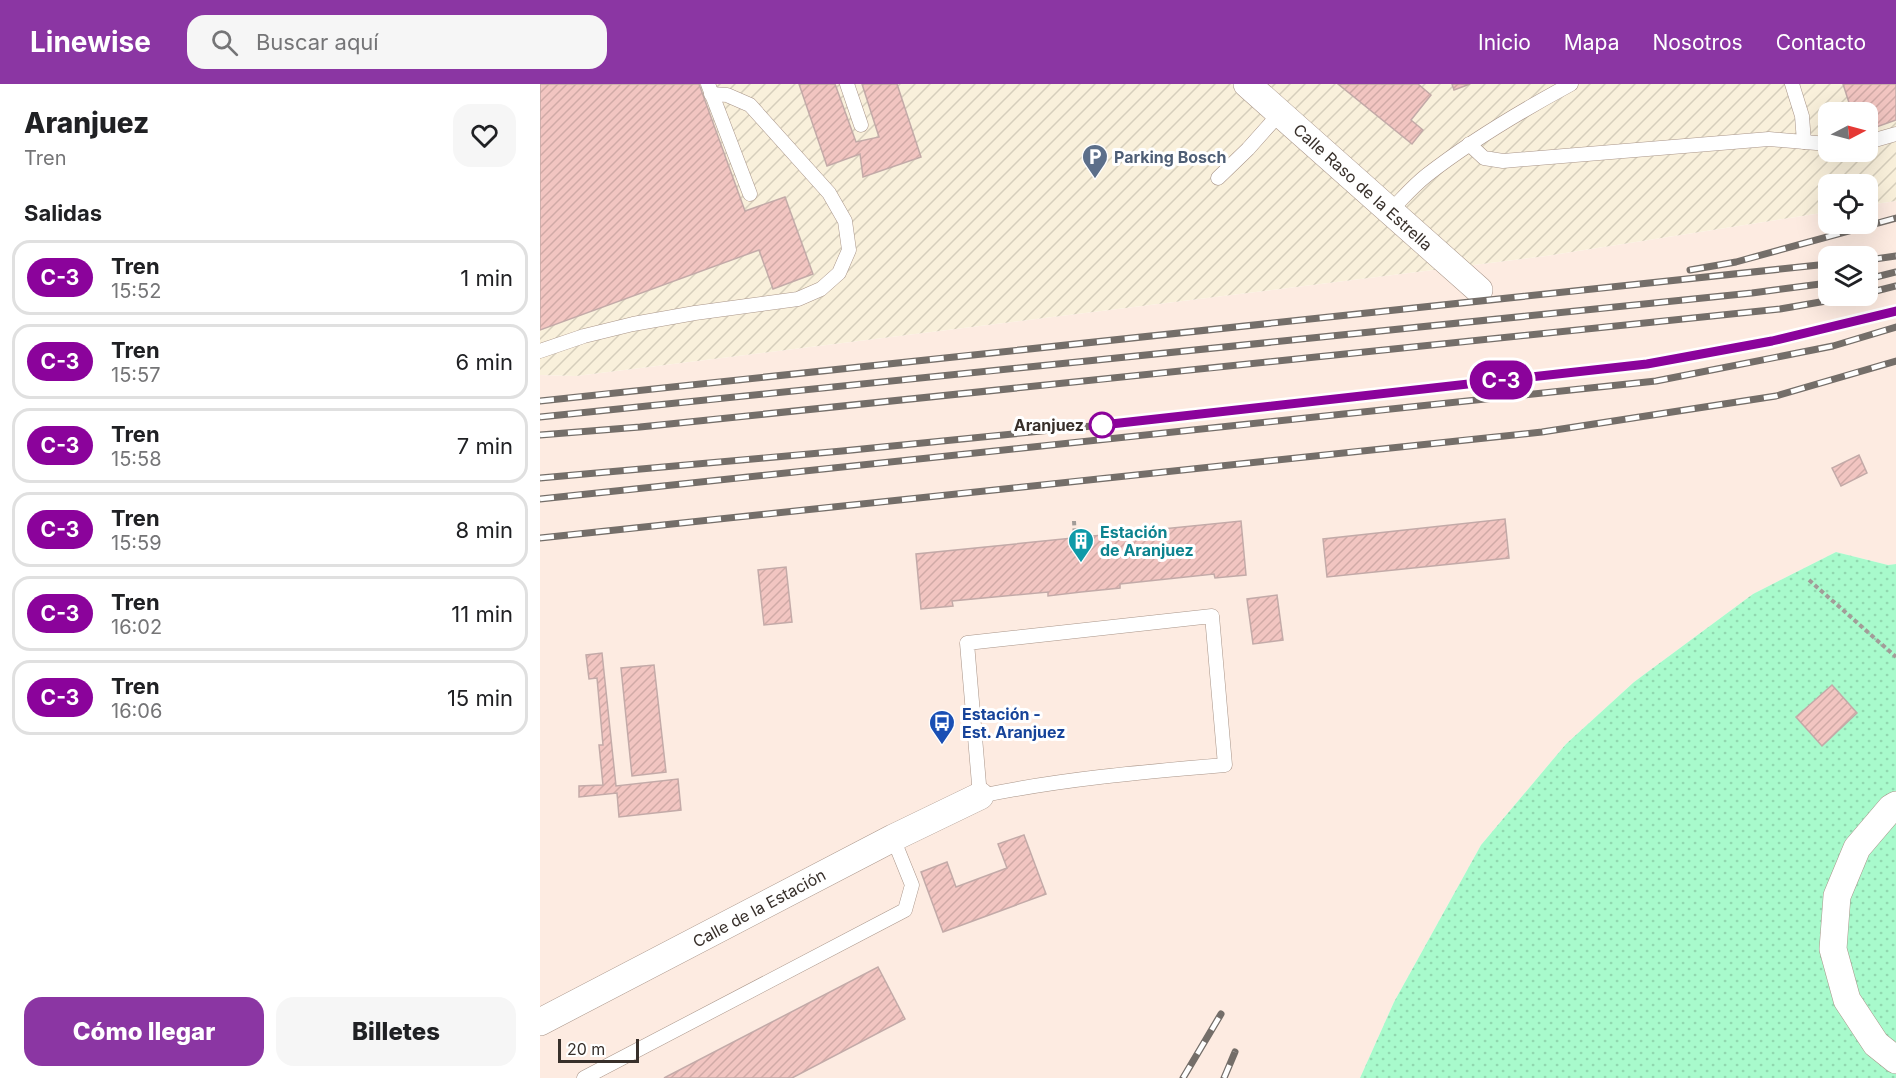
<!DOCTYPE html>
<html lang="es">
<head>
<meta charset="utf-8">
<style>
  :root { --surface:#fff; --page:#f6f6f6; --text:#202124; --muted:#757577; --line:#e0e0e0; --accent:#8b36a3 }
  body { margin:0; font-family:Inter,sans-serif; background:var(--page); color:var(--text); height:100vh; display:flex; flex-direction:column; font-size:22px; white-space:nowrap }
  * { box-sizing:border-box; margin:0 }
  p { font-size:20px; color:var(--muted) }
  .icon { flex:none; width:33px; height:33px; fill:none; stroke:currentColor; stroke-width:2; stroke-linecap:round; stroke-linejoin:round }
  .map { position:relative; flex:1; overflow:hidden }
  .drawer { display:flex; flex-direction:column; background:var(--surface); width:540px }
  .drawer>* { flex:none }
  .badge { padding:0 12px; border-radius:20px; font-size:21px; line-height:39px }
  .needle { width:39px; rotate:84deg }
  .fabs { position:absolute; left:1278px; top:18px; display:grid; gap:12px }
  .fabs a { display:grid; place-items:center; width:60px; height:60px; border-radius:12px; background:var(--surface); box-shadow:0 6px 24px #0002; font-size:30px }
  .scale { position:absolute; left:18px; bottom:15px; width:81px; box-sizing:border-box; padding-left:6px; border:3px solid #38302b; border-top:0; font-size:16px; line-height:21px; white-space:nowrap; color:#38302b; -webkit-text-stroke:4px #fff; paint-order:stroke }
  .map>.badge { position:absolute; translate:-50% -50%; box-shadow:0 0 0 3px #fff }
  h2 { padding:0 24px; font-size:22px; line-height:54px }
  .round { display:grid; place-items:center; flex:none; width:63px; height:63px; border-radius:18px; background:var(--page) }
  .overview { display:flex; align-items:center; justify-content:space-between; height:102px; padding:0 24px }
  h1 { font-size:28px; font-weight:800; line-height:45px }
  .primary-button { display:flex; gap:12px; margin-top:auto; padding:12px 24px }
  .primary-button a { flex:1; height:69px; border-radius:18px; background:var(--accent); color:#fff; font-size:24px; font-weight:800; line-height:69px; text-align:center }
  .primary-button a+a { background:var(--page); color:var(--text) }
  ul { padding:0; list-style:none }
  li { display:flex; align-items:center; gap:18px; height:75px; margin:0 12px 9px; padding:0 12px; border:3px solid var(--line); border-radius:18px }
  li div { flex:1 }
  li b { display:block; font-size:22px }
  li em { font-style:normal }
  li .badge { min-width:66px; font-weight:700; text-align:center }
  header { display:flex; align-items:center; gap:36px; box-sizing:border-box; height:84px; padding:0 30px; background:var(--accent); color:#fff }
  header strong { font-size:28px }
  nav { display:flex; gap:33px; margin-inline-start:auto; font-size:21px }
  .search { width:420px; height:54px; background:var(--page); display:flex; align-items:center; gap:15px; box-sizing:border-box; padding:0 21px; border-radius:18px; color:var(--muted); font-size:22px }
  main { display:flex; flex:1; min-height:0 }
  .map>svg:first-child { display:block }
  .built { fill:#fdebe1; fill-rule:evenodd }
  .industrial { fill:url(#industrial-furrows); fill-rule:evenodd }
  .grass { fill:url(#grass-dots) }
  .building { fill:url(#building-hatch); stroke:#c3aaa8; stroke-width:1.5 }
  .lines { fill:none; stroke-linecap:round; stroke-linejoin:round }
  .lane-casing { stroke:#a99589; stroke-width:15 }
  .street-casing { stroke:#a99589; stroke-width:28 }
  .path { stroke:#a29c98; stroke-width:4; stroke-dasharray:4.5 3; stroke-linecap:butt }
  .lane { stroke:#fff; stroke-width:14 }
  .street { stroke:#fff; stroke-width:27 }
  .rail-casing { stroke:#746e69; stroke-width:7 }
  .rail { stroke:#fff; stroke-width:4.5; stroke-dasharray:14; stroke-linecap:butt }
  .line-casing { stroke:#fff; stroke-width:14 }
  .line { stroke:#8b039b; stroke-width:9 }
  .stop-dot { fill:#fff; stroke:#8b039b; stroke-width:3 }
  .labels { text-anchor:middle; stroke-width:6; stroke-linejoin:round; paint-order:stroke }
  .service-label { font-size:16px; font-weight:bold; fill:#4e5e75; stroke:#fff; text-anchor:start }
  .street-label { font-size:16px; fill:#38302b; stroke:#fff }
  .stop-label { font-size:16px; font-weight:bold; fill:#38302b; stroke:#fff; text-anchor:end }
  .culture-label { font-size:16px; font-weight:bold; fill:#0d838f; stroke:#fff; text-anchor:start }
  .transit-label { font-size:16px; font-weight:bold; fill:#164399; stroke:#fff; text-anchor:start }
</style>
</head>
<body>
<header>
<strong>Linewise</strong>
<div class="search"><svg class="icon" aria-label="search" viewBox="0 0 24 24"><circle cx="10" cy="10" r="6"/><path d="M15 15l6 6"/></svg>Buscar aquí</div>
<nav><a>Inicio</a><a>Mapa</a><a>Nosotros</a><a>Contacto</a></nav>
</header>
<main>
<section class="drawer">
<div class="overview"><div><h1>Aranjuez</h1><p>Tren</p></div><a class="round"><svg class="icon" aria-label="heart" viewBox="0 0 24 24"><path d="M12 20l-8-8c-3-5 5-10 8-4 3-6 11-1 8 4z"/></svg></a></div>
<h2>Salidas</h2>
<ul>
<li><span class="badge" style="background:#8b039b;color:#fff">C-3</span><div><b>Tren</b><p>15:52</p></div><em>1 min</em></li>
<li><span class="badge" style="background:#8b039b;color:#fff">C-3</span><div><b>Tren</b><p>15:57</p></div><em>6 min</em></li>
<li><span class="badge" style="background:#8b039b;color:#fff">C-3</span><div><b>Tren</b><p>15:58</p></div><em>7 min</em></li>
<li><span class="badge" style="background:#8b039b;color:#fff">C-3</span><div><b>Tren</b><p>15:59</p></div><em>8 min</em></li>
<li><span class="badge" style="background:#8b039b;color:#fff">C-3</span><div><b>Tren</b><p>16:02</p></div><em>11 min</em></li>
<li><span class="badge" style="background:#8b039b;color:#fff">C-3</span><div><b>Tren</b><p>16:06</p></div><em>15 min</em></li>
</ul>
<div class="primary-button"><a>Cómo llegar</a><a>Billetes</a></div>
</section>
<div class="map">
<svg width="1356" height="994" viewBox="0 0 1356 994">
  <defs>
    <pattern id="industrial-furrows" width="10" height="10" patternUnits="userSpaceOnUse" patternTransform="scale(1.5)"><rect width="10" height="10" fill="#f9f0db"/><path d="M-1 1l2-2M0 10L10 0M9 11l2-2" fill="none" stroke="#d6cebc"/></pattern>
    <pattern id="grass-dots" width="8" height="8" patternUnits="userSpaceOnUse" patternTransform="scale(1.5)"><rect width="8" height="8" fill="#a8facc"/><path d="M2 2h.1M6 6h.1" fill="none" stroke="#91d7af" stroke-width="1.8" stroke-linecap="round"/></pattern>
    <pattern id="building-hatch" width="6" height="6" patternUnits="userSpaceOnUse" patternTransform="scale(1.5)"><rect width="6" height="6" fill="#f2c5c1"/><path d="M-1 1l2-2M0 6l6-6M5 7l2-2" fill="none" stroke="#d0aaa6"/></pattern>
  </defs>
  <rect width="100%" height="100%" fill="#fefaf7"/>
  <path class="built" d="M 1356,117 L 1356,480 L 1348,481 L 1296,468 L 1213,510 L 1094,598 L 1026,660 L 941,761 L 854,918 L 820,994 L 0,994 L 0,291 L 36,292 L 1006,172 L 1288,128 L 1288,140 L 1328,140 L 1328,121 ZM 1288,172 L 1328,172 L 1328,212 L 1288,212 Z"/>
  <path class="industrial" d="M 0,0 L 1356,0 L 1356,117 L 1328,121 L 1328,100 L 1288,100 L 1288,128 L 1006,172 L 36,292 L 0,291 ZM 1288,28 L 1328,28 L 1328,68 L 1288,68 Z"/>
  <path class="grass" d="M 1296,468 L 1348,481 L 1356,480 L 1356,994 L 820,994 L 854,918 L 941,761 L 1026,660 L 1094,598 L 1213,510 Z"/>
  <g class="building">
    <path d="M 0,0 L 159,0 L 205,127 L 245,113 L 273,190 L 233,205 L 219,166 L 0,246 Z"/>
    <path d="M 259,0 L 295,0 L 316,58 L 339,53 L 322,0 L 357,0 L 381,73 L 323,93 L 320,70 L 287,82 Z"/>
    <path d="M 798,0 L 878,0 L 891,11 L 871,36 L 883,46 L 872,60 Z"/>
    <path d="M 912,0 L 930,0 L 914,6 Z"/>
    <path d="M 1303,0 L 1356,0 L 1356,36 L 1328,46 L 1328,28 L 1312,28 Z"/>
    <path d="M 1319,371 L 1327,389 L 1301,402 L 1292,384 Z"/>
    <path d="M 965,435 L 969,474 L 787,493 L 783,455 Z"/>
    <path d="M 701,437 L 706,491 L 675,494 L 674,490 L 580,500 L 580,504 L 541,508 L 508,512 L 508,508 L 412,517 L 413,522 L 381,525 L 376,470 Z"/>
    <path d="M 246,483 L 252,538 L 224,541 L 218,486 Z"/>
    <path d="M 737,511 L 743,556 L 713,560 L 707,515 Z"/>
    <path d="M 62,569 L 76,702 L 138,695 L 141,726 L 79,733 L 77,709 L 39,713 L 39,702 L 63,701 L 59,661 L 63,661 L 57,594 L 49,595 L 46,571 Z"/>
    <path d="M 114,581 L 126,688 L 92,692 L 81,584 Z"/>
    <path d="M 1292,601 L 1317,629 L 1282,662 L 1256,633 Z"/>
    <path d="M 484,751 L 506,810 L 403,848 L 381,788 L 407,778 L 416,803 L 467,784 L 458,760 Z"/>
    <path d="M 338,883 L 365,935 L 252,994 L 124,994 Z"/>
  </g>
  <g class="lines">
    <defs>
      <g id="lane">
        <path d="M 168,0 L 210,110"/>
        <path d="M 307,0 L 321,41"/>
        <path d="M 1252,0 L 1262,32 L 1264,58"/>
        <path d="M 1328,58 L 1356,50"/>
        <path d="M 929,60 L 944,74 L 963,77 L 1229,55 L 1288,60"/>
        <path d="M 678,94 L 708,65 L 740,29"/>
        <path d="M 850,127 C 862,115 873,102 887,91 C 932,56 981,27 1031,0"/>
        <path d="M 0,267 L 44,252 L 93,240 L 155,229 L 258,215 L 281,205 L 299,189 L 309,166 L 305,137 L 289,109 L 210,21 L 187,11 L 171,10"/>
        <path d="M 672,532 L 685,681 C 602,688 521,695 440,712 L 427,559 Z"/>
        <path d="M 44,994 L 365,826 L 372,801 L 353,754"/>
      </g>
      <g id="street">
        <path d="M 707,0 L 939,206"/>
        <path d="M 1356,721 L 1351,724 L 1317,764 L 1297,812 L 1293,865 L 1307,916 L 1336,960 L 1356,976"/>
        <path d="M 0,938 L 353,754 L 440,712"/>
      </g>
    </defs>
    <use href="#lane" class="lane-casing"/>
    <use href="#street" class="street-casing"/>
    <g class="path">
      <path d="M 534,437 L 535,454"/>
      <path d="M 1269,496 L 1356,573"/>
    </g>
    <use href="#lane" class="lane"/>
    <use href="#street" class="street"/>
    <defs>
      <g id="rail">
        <path d="M 1328,176 L 1356,172"/>
        <path d="M 1150,186 L 1196,178 L 1356,134"/>
        <path d="M 1328,195 L 1356,188"/>
        <path d="M 1328,209 L 1356,202"/>
        <path d="M 0,317 L 1288,180"/>
        <path d="M 0,333 L 1212,209 L 1288,199"/>
        <path d="M 0,351 L 100,343 L 1240,225 L 1315,212"/>
        <path d="M 0,394 L 302,367 L 562,341 L 1107,280 L 1232,257 L 1356,227"/>
        <path d="M 0,415 L 1116,297 L 1293,262 L 1356,243"/>
        <path d="M 0,454 L 1002,348 L 1236,312 L 1356,277"/>
        <path d="M 643,994 L 681,930"/>
        <path d="M 684,994 L 695,968"/>
      </g>
    </defs>
    <use href="#rail" class="rail-casing"/>
    <use href="#rail" class="rail"/>
  </g>
  <g class="lines">
    <defs>
      <path id="line" d="M 562,341 L 1107,280 L 1232,257 L 1356,227"/>
    </defs>
    <use href="#line" class="line-casing"/>
    <use href="#line" class="line"/>
  </g>
  <defs>
    <symbol id="parking-pin" viewBox="-11 -11 22 30"><path d="M0 17L-7.5 6A9.5 9.5 0 1 1 7.5 6Z" fill="#5c6f8a" stroke="#fff"/><path d="M-3.5-5.5H1a3.5 3.5 0 0 1 0 7H-1V5.5H-3.5ZM-1-3.4V-.6H.8a1.4 1.4 0 0 0 0-2.8Z" fill="#fff"/></symbol>
    <symbol id="building-pin" viewBox="-11 -11 22 30"><path d="M0 17L-7.5 6A9.5 9.5 0 1 1 7.5 6Z" fill="#0f9aa8" stroke="#fff"/><path d="M-4-6H4V6H1V3H-1V6H-4ZM-2.5-4.3h1.7v1.8h-1.7ZM.8-4.3h1.7v1.8H.8ZM-2.5-1h1.7V.8h-1.7ZM.8-1h1.7V.8H.8Z" fill="#fff"/></symbol>
    <symbol id="bus-pin" viewBox="-11 -11 22 30"><path d="M0 17L-7.5 6A9.5 9.5 0 1 1 7.5 6Z" fill="#1a4fb4" stroke="#fff"/><path d="M-5-6H5V4H4V6H2V4H-2V6H-4V4H-5ZM-3.5-4V0h7V-4ZM-3.5 1.2v1.5H-2V1.2ZM2 1.2v1.5H3.5V1.2Z" fill="#fff"/></symbol>
  </defs>
  <g fill-rule="evenodd">
    <use href="#parking-pin" x="540" y="58" width="30" height="40"/>
    <use href="#building-pin" x="526" y="442" width="30" height="40"/>
    <use href="#bus-pin" x="387" y="624" width="30" height="40"/>
  </g>
  <circle class="stop-dot" cx="562" cy="341" r="12"/>
  <g class="labels">
    <g class="service-label">
      <text x="574" y="79">Parking Bosch</text>
    </g>
    <g class="street-label">
      <text transform="translate(823 103) rotate(42)" y="6">Calle Raso de la Estrella</text>
      <text transform="translate(219 824) rotate(-28)" y="6">Calle de la Estación</text>
    </g>
    <g class="stop-label">
      <text x="544" y="347">Aranjuez</text>
    </g>
    <g class="culture-label">
      <text x="560" y="454">Estación<tspan x="560" dy="18">de Aranjuez</tspan></text>
    </g>
    <g class="transit-label">
      <text x="422" y="636">Estación -<tspan x="422" dy="18">Est. Aranjuez</tspan></text>
    </g>
  </g>
</svg>
<div class="fabs">
<a><svg class="needle" viewBox="-14 -14 28 28"><path d="M0-13l5 13h-10z" fill="#e53935"/><path d="M0 13l5-13h-10z" fill="#757577"/></svg></a>
<a><svg class="icon" aria-label="locate" viewBox="0 0 24 24"><circle cx="12" cy="12" r="6"/><path d="M12 2v4M12 18v4M2 12h4M18 12h4"/></svg></a>
<a><svg class="icon" aria-label="layers" viewBox="0 0 24 24"><path d="M12 4l9 5-9 5-9-5zM3 14l9 5 9-5"/></svg></a>
</div>
<div class="scale">20 m</div>
<b class="badge" style="left:961px;top:296px;background:#8b039b;color:#fff">C-3</b>
</div>
</main>
</body>
</html>
